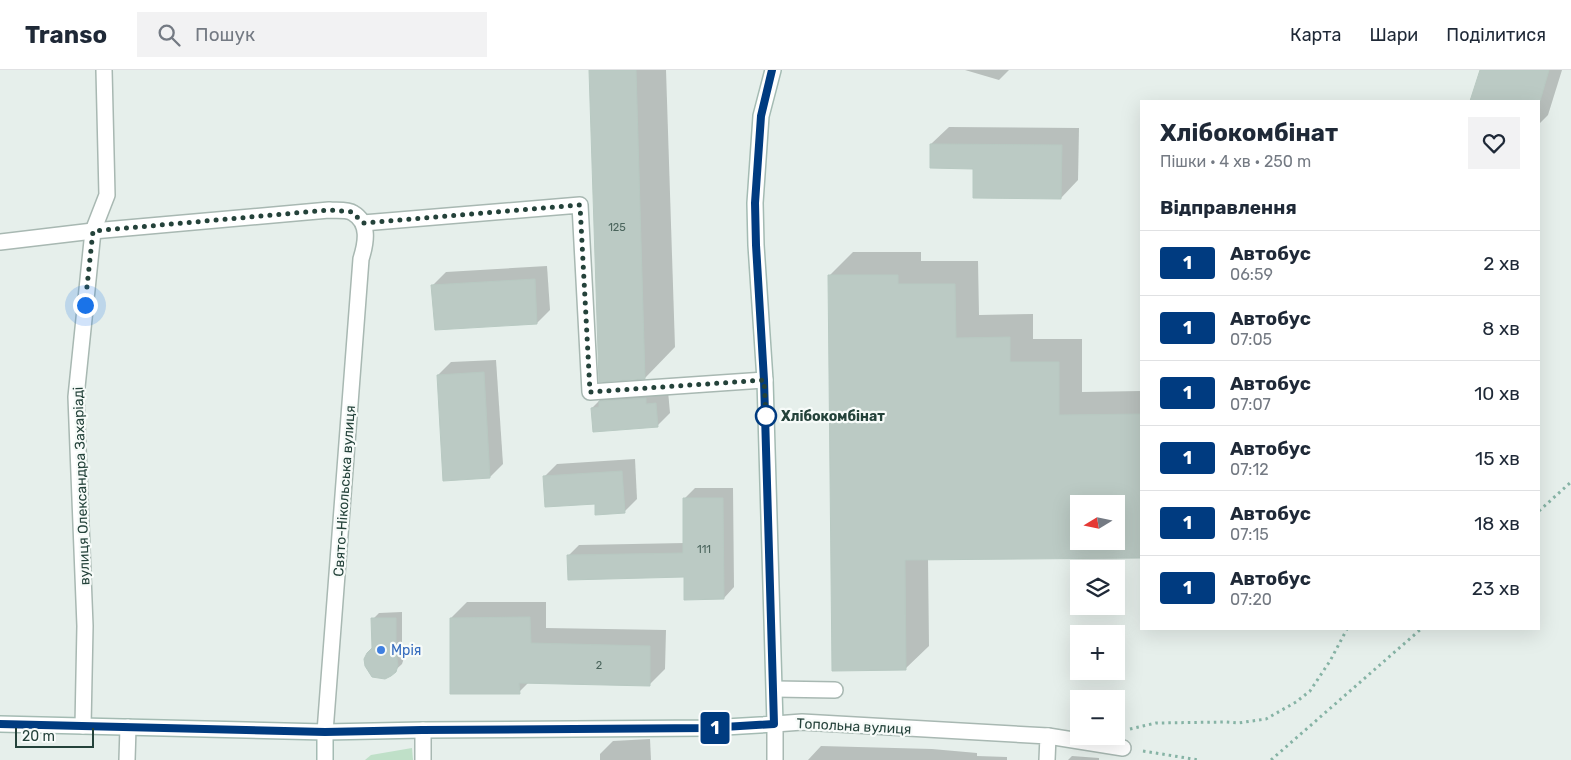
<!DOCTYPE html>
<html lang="uk">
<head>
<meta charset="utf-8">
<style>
  :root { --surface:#fff; --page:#f2f2f3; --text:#1f2937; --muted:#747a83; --line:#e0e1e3 }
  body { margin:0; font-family:Rubik,sans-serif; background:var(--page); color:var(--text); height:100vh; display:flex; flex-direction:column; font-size:19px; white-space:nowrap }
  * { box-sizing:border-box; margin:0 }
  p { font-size:16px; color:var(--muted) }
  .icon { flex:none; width:28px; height:28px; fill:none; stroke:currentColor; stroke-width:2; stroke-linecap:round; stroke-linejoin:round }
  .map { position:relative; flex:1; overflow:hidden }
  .details { position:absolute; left:1140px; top:30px; width:400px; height:530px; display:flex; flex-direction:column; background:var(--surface); border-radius:0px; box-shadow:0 5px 20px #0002 }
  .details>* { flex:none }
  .badge { padding:0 10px; border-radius:4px; font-size:18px; line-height:32px }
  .needle { width:32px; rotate:260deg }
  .buttons { position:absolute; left:1070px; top:425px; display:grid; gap:10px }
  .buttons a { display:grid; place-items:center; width:55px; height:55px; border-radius:0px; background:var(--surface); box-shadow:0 5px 20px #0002; font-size:25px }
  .scale { position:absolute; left:15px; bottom:12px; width:79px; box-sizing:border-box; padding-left:5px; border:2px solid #24423a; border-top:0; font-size:14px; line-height:18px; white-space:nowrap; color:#24423a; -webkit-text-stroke:4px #f7fbf9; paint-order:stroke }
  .you { position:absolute; width:25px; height:25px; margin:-12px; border:4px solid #fff; border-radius:50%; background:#1a73e8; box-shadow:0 0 0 8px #1a73e833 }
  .map>.badge { position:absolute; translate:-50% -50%; box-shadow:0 0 0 2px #fff }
  h2 { padding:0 20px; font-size:19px; line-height:45px }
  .round { display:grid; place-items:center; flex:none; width:52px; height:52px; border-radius:0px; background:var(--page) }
  .head { display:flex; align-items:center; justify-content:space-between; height:85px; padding:0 20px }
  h1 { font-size:24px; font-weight:700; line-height:38px }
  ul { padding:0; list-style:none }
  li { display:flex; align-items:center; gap:15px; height:65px; padding:0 20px; border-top:1px solid var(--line) }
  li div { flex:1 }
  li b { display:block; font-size:19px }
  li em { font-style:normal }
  li .badge { min-width:55px; font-weight:700; text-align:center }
  header { display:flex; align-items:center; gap:30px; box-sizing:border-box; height:70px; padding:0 25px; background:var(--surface); border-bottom:1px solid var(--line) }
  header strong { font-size:24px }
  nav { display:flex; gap:28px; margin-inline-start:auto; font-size:18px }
  .search { width:350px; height:45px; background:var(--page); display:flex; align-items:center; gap:12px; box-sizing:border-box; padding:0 18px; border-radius:0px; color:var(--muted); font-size:19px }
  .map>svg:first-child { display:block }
  .green { fill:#bfe0c8 }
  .shadow { fill:#0003; fill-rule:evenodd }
  .building { fill:#bbcac4; stroke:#b8c9c2; fill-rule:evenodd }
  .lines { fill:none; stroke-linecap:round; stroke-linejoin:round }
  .service-casing { stroke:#a8b8b2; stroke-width:18 }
  .minor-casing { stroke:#a8b8b2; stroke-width:18 }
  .secondary-casing { stroke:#a4bbb3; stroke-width:18 }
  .path { stroke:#86b3a5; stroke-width:3; stroke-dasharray:2.5 4; stroke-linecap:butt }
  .service { stroke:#fff; stroke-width:15 }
  .minor { stroke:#fff; stroke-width:15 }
  .secondary { stroke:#fff; stroke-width:15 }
  .line-casing { stroke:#fff; stroke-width:11 }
  .line { stroke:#003b80; stroke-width:8 }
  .walk { stroke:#24423a; stroke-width:5; stroke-dasharray:0 9 }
  .stop-dot { fill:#fff; stroke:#003b80; stroke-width:2.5 }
  .shop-dot { fill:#3f7fe0; stroke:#f7fbf9; stroke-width:2 }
  .labels { text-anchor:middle; stroke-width:4.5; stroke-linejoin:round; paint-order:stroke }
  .number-label { font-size:11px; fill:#4a645c }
  .stop-label { font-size:14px; font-weight:bold; fill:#24423a; stroke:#f7fbf9; text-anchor:start }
  .street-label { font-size:14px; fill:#24423a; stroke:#f7fbf9 }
  .shop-label { font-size:14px; fill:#366cbe; stroke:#f7fbf9; text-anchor:start }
</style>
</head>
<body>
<header>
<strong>Transo</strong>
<div class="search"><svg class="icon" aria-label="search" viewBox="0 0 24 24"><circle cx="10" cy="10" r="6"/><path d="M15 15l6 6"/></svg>Пошук</div>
<nav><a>Карта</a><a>Шари</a><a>Поділитися</a></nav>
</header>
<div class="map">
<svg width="1571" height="690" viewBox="0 0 1571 690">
  <rect width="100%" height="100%" fill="#e6efeb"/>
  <path class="green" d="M 412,678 L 413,690 L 365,690 L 371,685 Z"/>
  <g class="shadow">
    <path d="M 590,0 L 666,0 L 675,277 L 645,308 Z"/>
    <path d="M 965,0 L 1009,0 L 999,10 Z"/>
    <path d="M 1481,0 L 1562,0 L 1548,45 L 1539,54 L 1539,31 L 1471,31 Z"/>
    <path d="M 949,57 L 1079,58 L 1078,110 L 1061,128 L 975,98 L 931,74 Z"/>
    <path d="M 853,182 L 921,182 L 921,191 L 978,191 L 979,245 L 1033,244 L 1033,269 L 1082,269 L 1082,322 L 1141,321 L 1141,487 L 928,488 L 929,576 L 905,599 L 830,205 ZM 1079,434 L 1116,434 L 1116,471 L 1079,471 Z"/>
    <path d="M 547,196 L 550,240 L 537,253 L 433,215 L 446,202 Z"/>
    <path d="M 496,290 L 503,394 L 490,407 L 438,305 L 451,292 Z"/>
    <path d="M 668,321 L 670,343 L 657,356 L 592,338 L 605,325 Z"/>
    <path d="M 635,389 L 637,429 L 624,442 L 596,432 L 545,406 L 557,394 Z"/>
    <path d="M 695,418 L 733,418 L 734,517 L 724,528 L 685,506 L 568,486 L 579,475 L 685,473 L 684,429 Z"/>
    <path d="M 467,532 L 546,532 L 546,558 L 666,560 L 665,599 L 649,615 L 529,612 L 519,622 L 451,548 Z"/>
    <path d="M 402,542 L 402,577 L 404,588 L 402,594 L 390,605 L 373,578 L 373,549 L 379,543 Z"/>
    <path d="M 650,669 L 651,690 L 600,690 L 600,684 L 613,671 Z"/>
    <path d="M 821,676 L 932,679 L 977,683 L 977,686 L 1007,687 L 1007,690 L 808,690 Z"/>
    <path d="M 1072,686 L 1099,688 L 1099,690 L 1068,690 Z"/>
  </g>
  <g class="building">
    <path d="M 589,0 L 636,0 L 645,309 L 599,312 Z"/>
    <path d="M 1480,0 L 1549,0 L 1540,31 L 1470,31 Z"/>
    <path d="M 930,74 L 1062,75 L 1061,129 L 973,128 L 973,99 L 930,98 Z"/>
    <path d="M 828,205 L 898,205 L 898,214 L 955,214 L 956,268 L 1010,267 L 1010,292 L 1059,292 L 1059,345 L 1141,344 L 1141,488 L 905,490 L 906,600 L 832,601 ZM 1079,434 L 1116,434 L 1116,471 L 1079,471 Z"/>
    <path d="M 535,209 L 537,254 L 435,260 L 431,215 Z"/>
    <path d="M 484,302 L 490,408 L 443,411 L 437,305 Z"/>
    <path d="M 646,328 L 646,334 L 656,333 L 658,357 L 593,362 L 591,338 L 599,337 L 599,331 Z"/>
    <path d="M 622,401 L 625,443 L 595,445 L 595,434 L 545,437 L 543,406 Z"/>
    <path d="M 683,428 L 723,428 L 724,529 L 684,530 L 684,507 L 568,510 L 567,485 L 683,483 Z"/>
    <path d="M 530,547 L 531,573 L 650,576 L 650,616 L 519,613 L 520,624 L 450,624 L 450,548 Z"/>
    <path d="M 371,548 L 396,548 L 396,583 L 398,595 L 396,602 L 391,606 L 385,609 L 372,607 L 365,596 L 364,589 L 367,583 L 372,578 Z"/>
  </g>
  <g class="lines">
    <defs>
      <g id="service">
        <path d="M 363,153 L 580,135 L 590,322 L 765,310"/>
        <path d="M 775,619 L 835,620"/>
        <path d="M 1048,666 L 1123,678"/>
      </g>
      <g id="minor">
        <path d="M 0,172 L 93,161 L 329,140 C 335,141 347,139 353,143 C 370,153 366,173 361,189 L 325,662"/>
        <path d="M 83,656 L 85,556 L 76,327 L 93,161 L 107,125 L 104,0"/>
        <path d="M 423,660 L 423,690"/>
        <path d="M 127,690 L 128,657"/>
        <path d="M 775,690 L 775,654 L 802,652 L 1048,666 L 1047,690"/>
      </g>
      <g id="secondary">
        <path d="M 0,654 L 325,662 L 423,660 L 708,658 L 775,654 L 765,310 L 756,175 L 755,133 L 761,46 L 773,0"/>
        <path d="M 325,690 L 325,662"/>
      </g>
    </defs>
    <use href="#service" class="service-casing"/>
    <use href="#minor" class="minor-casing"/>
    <use href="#secondary" class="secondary-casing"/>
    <g class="path">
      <path d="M 1539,441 L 1571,412"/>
      <path d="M 1130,659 L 1156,653 L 1226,652 L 1238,653 L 1266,649 L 1296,632 L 1310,621 L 1330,591 L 1347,559"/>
      <path d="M 1143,681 L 1199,690"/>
      <path d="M 1271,690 L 1421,559"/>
    </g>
    <use href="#service" class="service"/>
    <use href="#minor" class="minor"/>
    <use href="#secondary" class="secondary"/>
  </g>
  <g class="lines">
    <defs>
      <path id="line" d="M 0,654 L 325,662 L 422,660 L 708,658 L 774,654 L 764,310 L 756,175 L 755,133 L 761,46 L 772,0"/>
    </defs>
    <use href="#line" class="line-casing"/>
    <use href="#line" class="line"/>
    <path class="walk" d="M 85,235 L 93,161 L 329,140 L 352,142 L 363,153 L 580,135 L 590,322 L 764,310 L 766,346"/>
  </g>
  <circle class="stop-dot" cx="766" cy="346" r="10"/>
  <circle class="shop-dot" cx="381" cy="580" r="5"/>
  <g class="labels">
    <g class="number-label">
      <text x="617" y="161">125</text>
      <text x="704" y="483">111</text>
      <text x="599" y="599">2</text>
    </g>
    <g class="stop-label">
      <text x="781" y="351">Хлібокомбінат</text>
    </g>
    <g class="street-label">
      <text transform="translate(81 416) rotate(-92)" y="5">вулиця Олександра Захаріаді</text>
      <text transform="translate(344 421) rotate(-86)" y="5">Свято-Нікольська вулиця</text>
      <text transform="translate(854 656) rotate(3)" y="5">Топольна вулиця</text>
    </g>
    <g class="shop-label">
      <text x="391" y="585">Мрія</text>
    </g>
  </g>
</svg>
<div class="buttons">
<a><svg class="needle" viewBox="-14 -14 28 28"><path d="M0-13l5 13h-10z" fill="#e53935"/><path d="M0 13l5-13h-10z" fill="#747a83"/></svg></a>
<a><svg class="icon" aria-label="layers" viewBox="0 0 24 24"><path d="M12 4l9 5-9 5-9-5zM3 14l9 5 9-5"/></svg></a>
<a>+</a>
<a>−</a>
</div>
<div class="scale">20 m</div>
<div class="you" style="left:85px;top:235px"></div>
<b class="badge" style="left:715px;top:658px;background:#003b80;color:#fff">1</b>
<section class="details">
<div class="head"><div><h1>Хлібокомбінат</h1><p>Пішки · 4 хв · 250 m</p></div><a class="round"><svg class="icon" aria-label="heart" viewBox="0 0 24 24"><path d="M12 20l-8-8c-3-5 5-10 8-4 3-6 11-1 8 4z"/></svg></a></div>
<h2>Відправлення</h2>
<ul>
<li><span class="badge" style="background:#003b80;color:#fff">1</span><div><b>Автобус</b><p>06:59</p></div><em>2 хв</em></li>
<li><span class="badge" style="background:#003b80;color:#fff">1</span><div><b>Автобус</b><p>07:05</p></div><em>8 хв</em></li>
<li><span class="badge" style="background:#003b80;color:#fff">1</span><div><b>Автобус</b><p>07:07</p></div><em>10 хв</em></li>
<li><span class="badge" style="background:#003b80;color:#fff">1</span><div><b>Автобус</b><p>07:12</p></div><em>15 хв</em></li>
<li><span class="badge" style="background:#003b80;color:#fff">1</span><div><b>Автобус</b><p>07:15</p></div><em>18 хв</em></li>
<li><span class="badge" style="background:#003b80;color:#fff">1</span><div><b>Автобус</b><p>07:20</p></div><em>23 хв</em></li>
</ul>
</section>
</div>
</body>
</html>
